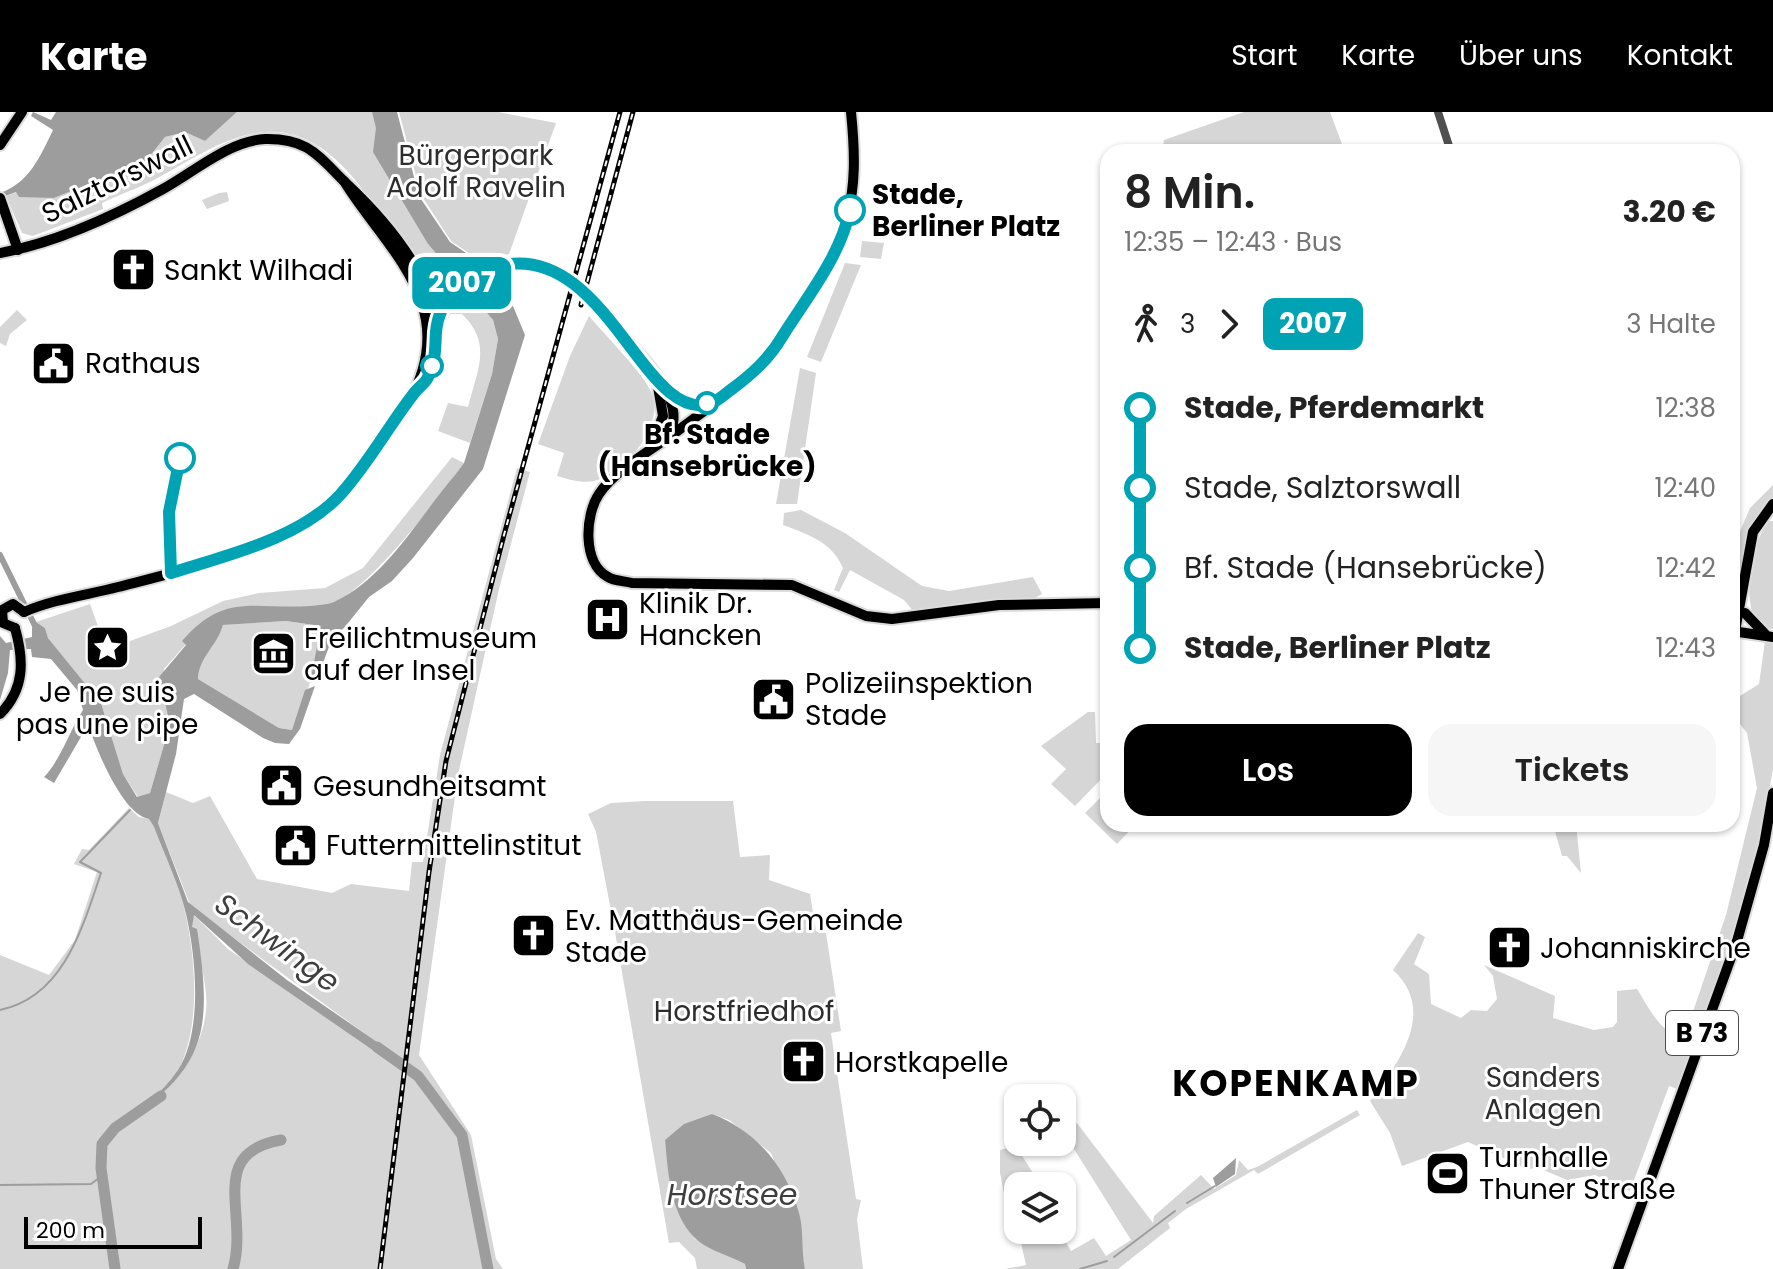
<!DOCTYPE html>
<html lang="de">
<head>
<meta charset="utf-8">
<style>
  :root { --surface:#fff; --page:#f6f6f6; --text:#222; --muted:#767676; --accent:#000 }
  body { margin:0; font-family:Poppins,sans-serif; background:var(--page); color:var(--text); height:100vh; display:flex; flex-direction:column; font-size:30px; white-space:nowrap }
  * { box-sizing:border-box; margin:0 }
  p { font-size:26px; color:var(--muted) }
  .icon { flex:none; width:44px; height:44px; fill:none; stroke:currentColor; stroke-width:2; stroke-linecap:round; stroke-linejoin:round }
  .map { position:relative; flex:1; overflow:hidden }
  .details { position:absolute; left:1100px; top:32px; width:640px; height:688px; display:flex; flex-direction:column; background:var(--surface); border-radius:24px; box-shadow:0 2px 6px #0004 }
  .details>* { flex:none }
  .badge { padding:0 16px; border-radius:12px; font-size:28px; line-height:52px }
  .tools { position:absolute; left:1004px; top:972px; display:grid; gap:16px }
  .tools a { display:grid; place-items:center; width:72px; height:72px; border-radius:16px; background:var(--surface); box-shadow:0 2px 6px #0004; font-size:40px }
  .scale { position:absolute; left:24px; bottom:20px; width:178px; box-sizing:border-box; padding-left:8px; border:4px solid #000; border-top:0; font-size:22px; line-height:28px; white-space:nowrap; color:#000; -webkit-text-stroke:6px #fff; paint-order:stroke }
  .map>.badge { position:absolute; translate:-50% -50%; box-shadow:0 0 0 4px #fff }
  .legs { display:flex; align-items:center; gap:12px; height:88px; padding:0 24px; font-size:26px }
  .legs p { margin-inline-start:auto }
  .overview { display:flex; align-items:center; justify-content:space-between; height:136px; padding:0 24px }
  h1 { font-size:44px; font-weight:600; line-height:60px }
  .primary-button { display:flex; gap:16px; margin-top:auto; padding:16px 24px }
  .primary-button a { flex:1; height:92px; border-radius:24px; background:var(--accent); color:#fff; font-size:32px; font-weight:600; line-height:92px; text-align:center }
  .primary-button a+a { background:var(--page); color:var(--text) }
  ul { padding:0 24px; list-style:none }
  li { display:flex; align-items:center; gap:28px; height:80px; font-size:30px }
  li i { display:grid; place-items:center; width:12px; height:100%; margin:0 10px; background:currentColor }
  li i::after { content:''; width:20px; height:20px; margin:-10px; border:6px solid; border-radius:50%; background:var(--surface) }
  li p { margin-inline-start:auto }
  li:first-child i { background:linear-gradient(#0000 50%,currentColor 0) }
  li:last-child i { background:linear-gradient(currentColor 50%,#0000 0) }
  header { display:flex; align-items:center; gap:48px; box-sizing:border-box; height:112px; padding:0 40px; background:var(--accent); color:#fff }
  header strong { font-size:38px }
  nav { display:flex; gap:44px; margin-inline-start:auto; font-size:28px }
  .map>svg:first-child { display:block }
  .green { fill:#d6d6d6 }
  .water { fill:#9d9d9d }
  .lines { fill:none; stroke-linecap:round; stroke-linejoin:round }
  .stream { stroke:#9d9d9d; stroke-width:2 }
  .canal { stroke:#9d9d9d; stroke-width:6 }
  .river { stroke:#9d9d9d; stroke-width:11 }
  .major-casing { stroke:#dbdbdb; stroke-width:14 }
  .minor { stroke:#4f4f4f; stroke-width:8 }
  .major { stroke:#000; stroke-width:10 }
  .rail-casing { stroke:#000; stroke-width:5 }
  .rail { stroke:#fff; stroke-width:2; stroke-dasharray:6; stroke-linecap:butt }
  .major-bridge-casing { stroke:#dbdbdb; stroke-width:14; stroke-linecap:butt }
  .major-bridge { stroke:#000; stroke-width:10 }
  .line-1-casing { stroke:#fff; stroke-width:18 }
  .line-1 { stroke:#00a3b4; stroke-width:12 }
  .stop-1-dot { fill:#fff; stroke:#00a3b4; stroke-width:4 }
  .labels { text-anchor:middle; stroke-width:6; stroke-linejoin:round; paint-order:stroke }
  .shield { fill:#fff; stroke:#4c4c4c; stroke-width:2 }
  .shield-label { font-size:26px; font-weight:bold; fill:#000 }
  .park-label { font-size:28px; fill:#2d2d2d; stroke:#fff }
  .street-label { font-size:28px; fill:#000; stroke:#fff }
  .stop-label { font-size:28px; font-weight:bold; fill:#000; stroke:#fff; text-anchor:start }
  .poi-label { font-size:28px; fill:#000; stroke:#fff; text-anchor:start }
  .water-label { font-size:30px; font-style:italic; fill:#3e3e3e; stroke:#fff }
  .district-label { font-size:36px; font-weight:bold; letter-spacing:2px; fill:#000; stroke:#fff }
</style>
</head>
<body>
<header>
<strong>Karte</strong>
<nav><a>Start</a><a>Karte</a><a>Über uns</a><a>Kontakt</a></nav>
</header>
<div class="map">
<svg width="1773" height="1157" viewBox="0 0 1773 1157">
  <rect width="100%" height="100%" fill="#fff"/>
  <g class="green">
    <path d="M 237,0 L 372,0 L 428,132 L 493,208 L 498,227 L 492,262 L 470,331 L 438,319 L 448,291 L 468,295 C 477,258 493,232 462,202 L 448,202 L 454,190 C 448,181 442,166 434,160 C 426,153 417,150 410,142 C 370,93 333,9 256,21 C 219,27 185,52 152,69 C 136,77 118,83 102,91 L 103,97 L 33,124 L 22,121 L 6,84 L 17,80 L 54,86 L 146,49 L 165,25 L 185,20 L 205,29 Z"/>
    <path d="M 399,0 L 498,0 L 556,11 L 509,142 L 480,149 L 451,129 L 421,83 Z"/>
    <path d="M 1244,0 L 1330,0 L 1345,40 L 1162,40 L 1164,28 Z"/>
    <path d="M 219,81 L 227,80 L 229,89 L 207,97 L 202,88 Z"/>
    <path d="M 862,129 L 884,131 L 881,147 L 860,145 Z"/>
    <path d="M 845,151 L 861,153 L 821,250 L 807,245 Z"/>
    <path d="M 17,198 L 27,208 L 10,222 L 6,234 L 0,231 L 0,215 Z"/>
    <path d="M 589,204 C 603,221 646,264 652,282 C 664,313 628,357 600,367 C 587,373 571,368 557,364 L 564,341 L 538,332 L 570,244 Z"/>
    <path d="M 800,256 L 816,261 L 797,392 L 776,392 Z"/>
    <path d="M 452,345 L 464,351 C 441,383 366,482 330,492 C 274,507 229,472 183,530 L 186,532 L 164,557 L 170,612 L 150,681 L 138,685 L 123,662 L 101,591 L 48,526 L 45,516 L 36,510 L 90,492 L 104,531 L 122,532 L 171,514 L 223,489 L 259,481 L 325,476 L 363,456 Z"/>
    <path d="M 517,356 L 530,360 L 499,477 L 458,663 L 419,943 L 471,1023 L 496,1147 L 503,1157 L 0,1157 L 0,843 L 49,863 L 75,828 L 97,760 L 74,752 L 82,737 L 89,738 L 129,696 L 139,705 L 149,707 C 187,765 211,889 180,955 C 169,977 146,991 129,1007 C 167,984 201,945 206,899 C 209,870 195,834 191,809 L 194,803 L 228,837 L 387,948 L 390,940 L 191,795 L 158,711 L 166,680 L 193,691 L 210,684 L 257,767 L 332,781 L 351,772 L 409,779 L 412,750 L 423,750 L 440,643 Z"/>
    <path d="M 1773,373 L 1773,389 L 1753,409 L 1732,505 L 1739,422 L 1750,396 Z"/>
    <path d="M 801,398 L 845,421 L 922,474 L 949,479 L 1033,465 L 1042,482 L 1035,486 L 914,500 L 904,488 L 850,458 L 839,480 L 834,478 L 843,456 C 831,429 809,423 783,413 L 784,401 Z"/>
    <path d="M 1769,409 L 1773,409 L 1773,517 L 1757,515 C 1743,485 1748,436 1769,409 Z"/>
    <path d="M 286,509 L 321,514 L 322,521 L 309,574 L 292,618 L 279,616 L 198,567 C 199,545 217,533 223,513 Z"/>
    <path d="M 1765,529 L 1773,530 L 1773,657 L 1759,734 L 1748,782 L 1677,977 L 1669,974 L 1630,1079 L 1595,1063 L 1567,1068 L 1539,1056 L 1527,1057 L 1468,1030 L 1402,1054 L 1390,1021 L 1370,989 C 1398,952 1438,899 1393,858 L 1418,821 L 1425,825 L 1414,852 L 1429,862 L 1431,892 L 1461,906 L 1471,898 L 1487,899 L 1497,887 L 1493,864 L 1484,853 L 1555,884 L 1553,906 L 1594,918 L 1613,915 L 1617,910 L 1617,879 L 1637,877 C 1649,895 1662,926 1685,923 L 1726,803 L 1757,676 L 1747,621 L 1732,602 L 1732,589 L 1759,572 Z"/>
    <path d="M 1088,600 L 1095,600 L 1096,631 L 1108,631 L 1108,660 L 1075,694 L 1051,672 L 1066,657 L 1041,634 Z"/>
    <path d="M 1108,678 L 1108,712 L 1136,712 L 1117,732 L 1085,701 Z"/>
    <path d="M 645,689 L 733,689 L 740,745 L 770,743 L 769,768 L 810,782 L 816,819 L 826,821 L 841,919 L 831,921 L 856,1087 L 861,1088 L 857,1107 L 863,1157 L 805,1157 L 800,1133 L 801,1115 L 771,1041 L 729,1008 L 712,1002 L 665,1028 L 671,1077 L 695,1127 L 745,1152 L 746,1157 L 697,1157 L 695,1146 L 679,1130 L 669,1131 L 615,820 L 596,720 L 588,702 L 611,691 Z"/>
    <path d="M 1553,712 L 1576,712 L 1581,761 L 1567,744 L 1562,744 Z"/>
    <path d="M 1357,998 L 1360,1003 L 1258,1062 L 1254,1058 L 1186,1097 L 1168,1111 L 1170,1116 L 1118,1157 L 1005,1157 L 1026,1153 L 1018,1118 L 1059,1118 L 1071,1139 L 1094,1126 L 1106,1144 L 1131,1128 L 1064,1021 L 1077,1011 L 1153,1111 L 1154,1104 L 1201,1063 L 1214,1077 L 1236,1063 L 1239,1048 L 1248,1058 L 1257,1055 Z"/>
    <path d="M 1016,1034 L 1041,1074 L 1018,1074 L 1018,1118 L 1011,1118 L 1000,1061 L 1000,1038 Z"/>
  </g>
  <g class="water">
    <path d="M 33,0 L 51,8 L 56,0 L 237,0 L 205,29 L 185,20 L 165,25 L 146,49 L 54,86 L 19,85 L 16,80 L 0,86 L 0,81 C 29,71 40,45 53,18 L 31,4 Z"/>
    <path d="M 372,0 L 397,0 L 419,84 L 450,130 L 472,145 L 508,182 L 525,223 L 483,357 L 413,446 L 392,469 L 369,485 L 344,516 L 333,524 L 316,570 L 310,571 L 321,514 L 286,509 L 223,513 C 217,534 199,545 198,567 L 279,616 L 292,618 L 305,578 L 315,574 L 300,617 L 289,632 L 275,631 L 263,626 L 194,582 L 184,587 L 176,642 L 158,711 L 188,790 L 287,868 L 390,939 L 387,948 L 248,852 L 194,803 L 192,815 L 197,817 C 213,921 207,958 115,1016 C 138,999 161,983 178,958 C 203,920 196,844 186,802 C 179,772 165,744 154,715 L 149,707 C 122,702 97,638 88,613 L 54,671 L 44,665 C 60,649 70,618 83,598 L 77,578 L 51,547 L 32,545 L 31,537 L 10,538 L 8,561 L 0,588 L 0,524 L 6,531 L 32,525 L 32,516 L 36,510 L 45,516 L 48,526 L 101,591 L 123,662 L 137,685 L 150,681 L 170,612 L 159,565 L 186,533 L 182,529 C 225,479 255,498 310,494 C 317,493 327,493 334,490 C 386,466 419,405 455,363 L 464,351 L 492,262 L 498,227 L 493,208 L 428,132 L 373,40 L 376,16 Z"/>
    <path d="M 712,1002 C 757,1019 786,1055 799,1101 C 804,1118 801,1138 805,1157 L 746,1157 L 745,1152 C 730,1144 705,1137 694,1125 C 670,1101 668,1059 665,1028 L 684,1012 Z"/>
    <path d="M 1236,1046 L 1235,1062 L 1216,1075 L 1213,1066 Z"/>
  </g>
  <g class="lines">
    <g class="stream">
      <path d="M 0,898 C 64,885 83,814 101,761 L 80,750 L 130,698"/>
      <path d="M 0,1073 L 91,1072 L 103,1063"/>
      <path d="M 1187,1091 L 1215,1074"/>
      <path d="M 1114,1145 L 1175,1099"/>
      <path d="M 1080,1157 L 1107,1149"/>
    </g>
    <path class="canal" d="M 0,443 L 37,518"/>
    <g class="river">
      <path d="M 377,935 L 418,964 L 462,1023 L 488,1157"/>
      <path d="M 115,1157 L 101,1056 L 102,1032 L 115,1016 L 161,984"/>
      <path d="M 233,1157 C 249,1102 206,1041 281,1028"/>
    </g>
    <defs>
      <g id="major">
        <path d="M 851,0 C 860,89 849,119 802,194 C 788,216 775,240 756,258 C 735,279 707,296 684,314 C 659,334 616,356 599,382 C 585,403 582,451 608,465 C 614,469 625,469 632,471 L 792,473 L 866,504 L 892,507 L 999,493 L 1108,491"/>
        <path d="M 0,33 L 22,0"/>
        <path d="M 0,86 L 18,138"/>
        <path d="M 0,141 C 55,131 114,104 163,77 C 194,60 229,29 265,27 C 309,26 319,45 346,71 C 394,116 466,200 425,269"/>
        <path d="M 419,157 L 453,166"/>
        <path d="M 426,183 L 437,184 L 496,155"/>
        <path d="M 424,185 L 434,176 L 467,165"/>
        <path d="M 611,210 C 634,239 690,285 669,323"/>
        <path d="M 438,211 L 456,176"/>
        <path d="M 672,285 L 690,291 L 710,291"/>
        <path d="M 650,337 L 663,304 L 657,269"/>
        <path d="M 24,500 C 54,487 87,483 118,475 C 184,458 292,434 340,383 C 359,363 375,338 392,316 C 419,279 437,238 422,192 C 408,147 368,109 344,69"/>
        <path d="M 1745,501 L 1765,522"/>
        <path d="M 15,516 L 3,511 L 2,498 L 13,492 L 24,500"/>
        <path d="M 1732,519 L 1773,525"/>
        <path d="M 1735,519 L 1753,420 L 1773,392"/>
        <path d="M 0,602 C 25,577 24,548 15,516"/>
        <path d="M 1618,1157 L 1737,829 L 1764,733 L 1773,681"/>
      </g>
    </defs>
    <use href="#major" class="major-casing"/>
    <path class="minor" d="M 1438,0 L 1451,40"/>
    <use href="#major" class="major"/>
    <defs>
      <g id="rail">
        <path d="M 581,193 L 633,0"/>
        <path d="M 380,1157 L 429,760 L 446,649 L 504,423 L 620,0"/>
      </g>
    </defs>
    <use href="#rail" class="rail-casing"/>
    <use href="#rail" class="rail"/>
    <defs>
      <path id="major-bridge" d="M 496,155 C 549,143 579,172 611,210"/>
    </defs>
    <use href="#major-bridge" class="major-bridge-casing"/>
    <use href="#major-bridge" class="major-bridge"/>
  </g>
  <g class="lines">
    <defs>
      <path id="line-1" d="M 180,346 L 169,400 L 171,461 C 227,443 299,427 340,383 C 369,351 389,313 415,280 C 419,275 424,272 427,267 C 436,251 435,237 436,220 C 439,185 467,162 498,154 C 607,127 644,316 712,291 C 719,288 726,281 732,277 C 752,262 769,247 782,225 C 807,185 840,145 850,98"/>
    </defs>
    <use href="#line-1" class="line-1-casing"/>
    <use href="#line-1" class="line-1"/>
  </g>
  <defs>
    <symbol id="church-square" viewBox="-11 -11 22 22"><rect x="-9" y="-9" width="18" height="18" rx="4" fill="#000" stroke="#fff"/><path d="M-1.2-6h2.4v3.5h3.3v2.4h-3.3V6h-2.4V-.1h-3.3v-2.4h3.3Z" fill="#fff"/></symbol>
    <symbol id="civic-square" viewBox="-11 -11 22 22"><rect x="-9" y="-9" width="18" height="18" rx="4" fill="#000" stroke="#fff"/><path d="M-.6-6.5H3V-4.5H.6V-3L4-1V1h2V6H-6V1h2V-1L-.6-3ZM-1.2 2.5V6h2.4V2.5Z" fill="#fff"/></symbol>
    <symbol id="hospital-square" viewBox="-11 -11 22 22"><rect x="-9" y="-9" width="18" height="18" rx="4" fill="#000" stroke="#fff"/><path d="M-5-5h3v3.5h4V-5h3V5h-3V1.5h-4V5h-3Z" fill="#fff"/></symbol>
    <symbol id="sight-square" viewBox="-11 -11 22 22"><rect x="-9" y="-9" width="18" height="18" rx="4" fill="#000" stroke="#fff"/><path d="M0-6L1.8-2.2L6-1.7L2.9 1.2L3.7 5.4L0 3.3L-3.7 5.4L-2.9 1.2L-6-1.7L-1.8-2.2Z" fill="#fff"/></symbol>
    <symbol id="museum-square" viewBox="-11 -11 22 22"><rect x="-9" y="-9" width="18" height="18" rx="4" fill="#000" stroke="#fff"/><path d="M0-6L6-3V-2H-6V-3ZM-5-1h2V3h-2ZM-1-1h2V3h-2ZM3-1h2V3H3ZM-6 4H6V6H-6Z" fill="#fff"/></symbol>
    <symbol id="stadium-square" viewBox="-11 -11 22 22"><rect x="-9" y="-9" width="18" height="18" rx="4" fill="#000" stroke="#fff"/><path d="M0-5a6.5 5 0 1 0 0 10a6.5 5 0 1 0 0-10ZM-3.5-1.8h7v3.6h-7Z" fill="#fff"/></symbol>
  </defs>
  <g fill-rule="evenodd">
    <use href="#church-square" x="108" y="132" width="51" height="51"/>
    <use href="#civic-square" x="28" y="226" width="51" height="51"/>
    <use href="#hospital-square" x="582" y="482" width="51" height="51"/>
    <use href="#sight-square" x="82" y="510" width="51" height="51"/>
    <use href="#museum-square" x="248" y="516" width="51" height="51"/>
    <use href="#civic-square" x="748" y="562" width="51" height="51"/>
    <use href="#civic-square" x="256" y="648" width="51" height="51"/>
    <use href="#civic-square" x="270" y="708" width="51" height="51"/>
    <use href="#church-square" x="508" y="798" width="51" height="51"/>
    <use href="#church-square" x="1484" y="810" width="51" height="51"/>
    <use href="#church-square" x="778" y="924" width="51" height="51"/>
    <use href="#stadium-square" x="1422" y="1036" width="51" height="51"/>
  </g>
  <g class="stop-1-dot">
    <circle cx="850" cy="98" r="14"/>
    <circle cx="432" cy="254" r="10"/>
    <circle cx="707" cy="291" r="10"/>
    <circle cx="180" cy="346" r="14"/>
  </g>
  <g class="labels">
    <rect class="shield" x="1666" y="899" width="72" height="44" rx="6"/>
    <g class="shield-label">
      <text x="1702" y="930">B 73</text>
    </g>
    <g class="park-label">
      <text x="476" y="53">Bürgerpark<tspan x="476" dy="32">Adolf Ravelin</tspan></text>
      <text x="744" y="909">Horstfriedhof</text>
      <text x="1543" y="975">Sanders<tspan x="1543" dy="32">Anlagen</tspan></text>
    </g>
    <g class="street-label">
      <text transform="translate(117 67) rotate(-26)" y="10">Salztorswall</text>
    </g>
    <g class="stop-label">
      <text x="872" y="92">Stade,<tspan x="872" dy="32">Berliner Platz</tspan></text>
      <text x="707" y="332" text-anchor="middle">Bf. Stade<tspan x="707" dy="32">(Hansebrücke)</tspan></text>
    </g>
    <g class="poi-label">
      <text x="164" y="168">Sankt Wilhadi</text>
      <text x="85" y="261">Rathaus</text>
      <text x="639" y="501">Klinik Dr.<tspan x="639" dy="32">Hancken</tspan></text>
      <text x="304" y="536">Freilichtmuseum<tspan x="304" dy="32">auf der Insel</tspan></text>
      <text x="805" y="581">Polizeiinspektion<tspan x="805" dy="32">Stade</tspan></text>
      <text x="107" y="590" text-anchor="middle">Je ne suis<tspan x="107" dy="32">pas une pipe</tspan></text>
      <text x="313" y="684">Gesundheitsamt</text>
      <text x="326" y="743">Futtermittelinstitut</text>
      <text x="565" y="818">Ev. Matthäus-Gemeinde<tspan x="565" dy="32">Stade</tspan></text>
      <text x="1540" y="846">Johanniskirche</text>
      <text x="835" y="960">Horstkapelle</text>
      <text x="1479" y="1055">Turnhalle<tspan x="1479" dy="32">Thuner Straße</tspan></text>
    </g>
    <g class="water-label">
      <text transform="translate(277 831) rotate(36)" y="10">Schwinge</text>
      <text x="732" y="1093">Horstsee</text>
    </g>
    <g class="district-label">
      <text x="1296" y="984">KOPENKAMP</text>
    </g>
  </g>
</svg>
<div class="tools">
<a><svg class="icon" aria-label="locate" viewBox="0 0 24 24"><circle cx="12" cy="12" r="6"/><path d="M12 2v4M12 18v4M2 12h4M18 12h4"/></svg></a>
<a><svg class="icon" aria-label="layers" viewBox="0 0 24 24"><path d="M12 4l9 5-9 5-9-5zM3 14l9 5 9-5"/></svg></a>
</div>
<div class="scale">200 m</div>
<b class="badge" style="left:462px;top:171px;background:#00a3b4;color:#fff">2007</b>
<section class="details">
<div class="overview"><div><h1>8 Min.</h1><p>12:35 – 12:43 · Bus</p></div><b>3.20 €</b></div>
<div class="legs"><svg class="icon" aria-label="walk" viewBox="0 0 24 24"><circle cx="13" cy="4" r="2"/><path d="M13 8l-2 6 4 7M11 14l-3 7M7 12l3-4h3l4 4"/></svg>3<svg class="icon" aria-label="forward" viewBox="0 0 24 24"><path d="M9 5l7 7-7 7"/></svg><b class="badge" style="background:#00a3b4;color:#fff">2007</b><p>3 Halte</p></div>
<ul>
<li><i style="color:#00a3b4"></i><b>Stade, Pferdemarkt</b><p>12:38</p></li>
<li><i style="color:#00a3b4"></i><span>Stade, Salztorswall</span><p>12:40</p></li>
<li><i style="color:#00a3b4"></i><span>Bf. Stade (Hansebrücke)</span><p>12:42</p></li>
<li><i style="color:#00a3b4"></i><b>Stade, Berliner Platz</b><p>12:43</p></li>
</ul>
<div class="primary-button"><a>Los</a><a>Tickets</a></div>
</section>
</div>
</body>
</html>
